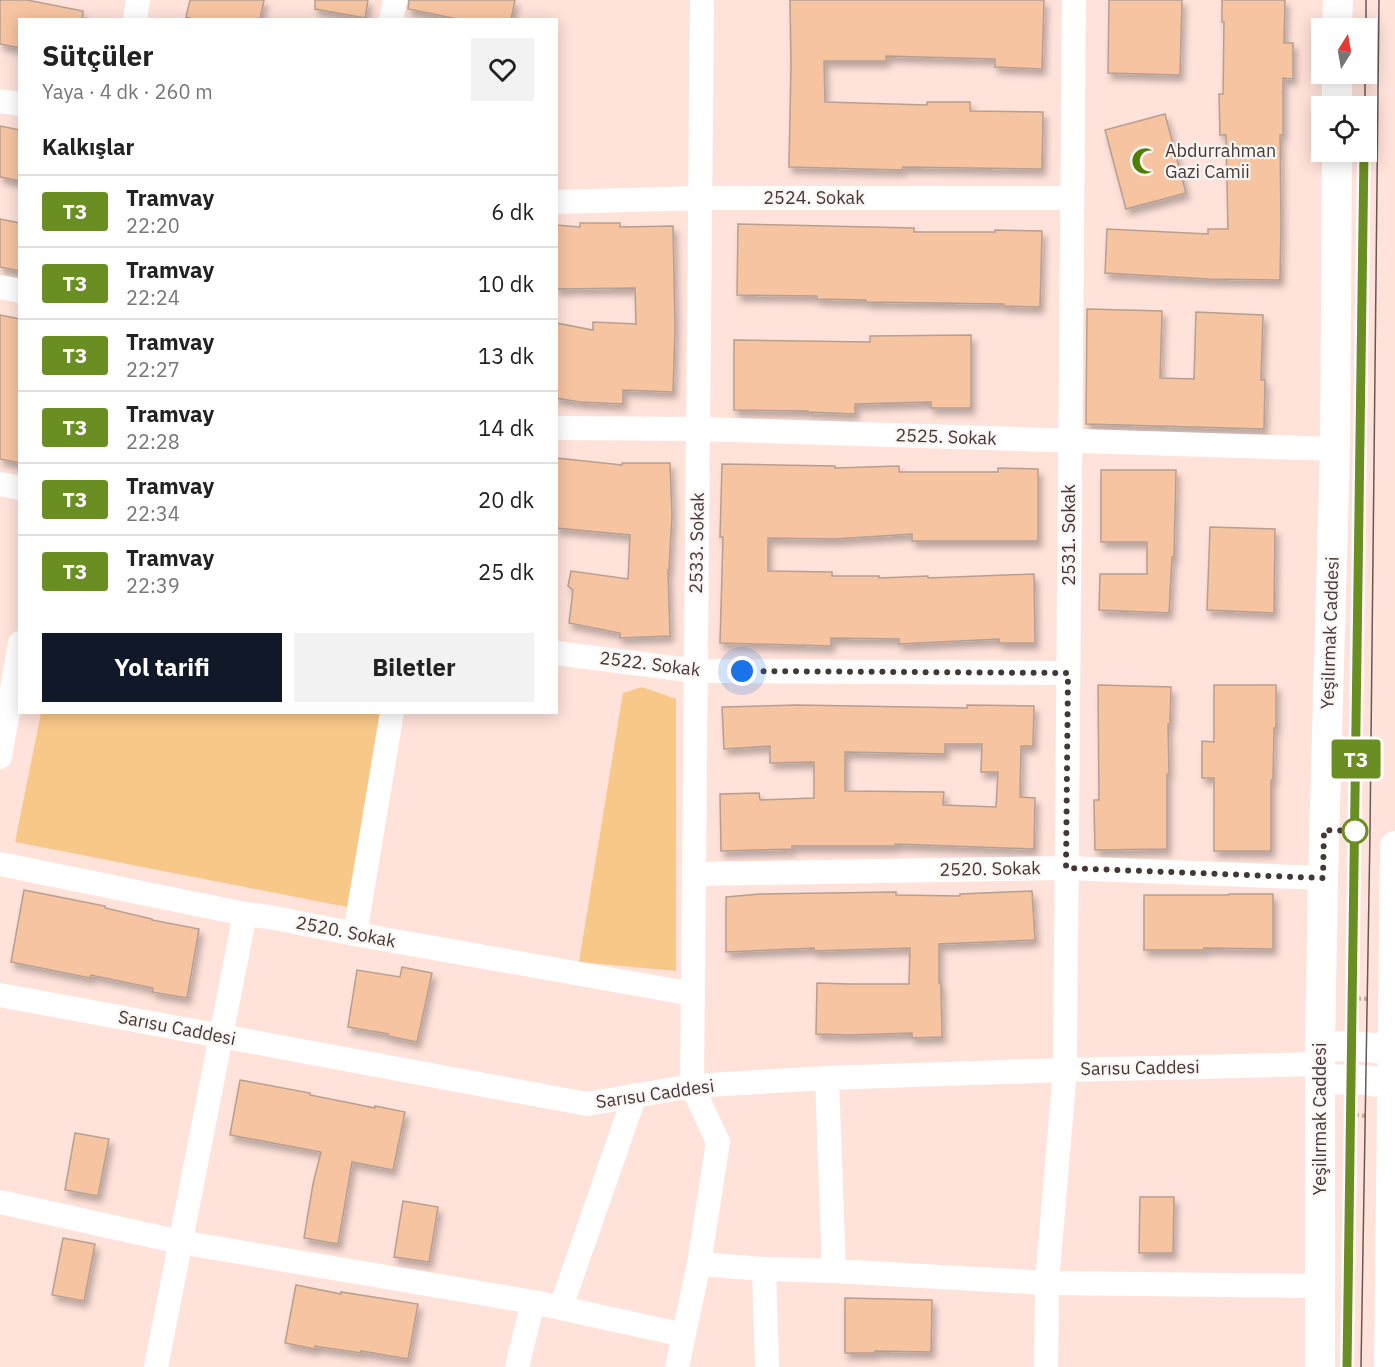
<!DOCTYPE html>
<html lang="tr">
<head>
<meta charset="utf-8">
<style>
  :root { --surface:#fff; --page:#f2f2f2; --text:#222; --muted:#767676; --line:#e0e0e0; --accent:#111827 }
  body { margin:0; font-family:"IBM Plex Sans",sans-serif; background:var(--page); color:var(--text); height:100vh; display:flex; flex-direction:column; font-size:22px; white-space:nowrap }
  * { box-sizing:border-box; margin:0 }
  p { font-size:20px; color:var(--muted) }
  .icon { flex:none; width:33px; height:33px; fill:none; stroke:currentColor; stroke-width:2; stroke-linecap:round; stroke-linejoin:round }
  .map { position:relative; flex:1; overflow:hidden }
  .drawer { position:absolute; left:18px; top:18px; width:540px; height:696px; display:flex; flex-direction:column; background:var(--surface); border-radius:0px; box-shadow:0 3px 15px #0003 }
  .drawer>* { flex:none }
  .badge { padding:0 12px; border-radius:4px; font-size:21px; line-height:39px }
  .needle { width:39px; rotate:11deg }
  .buttons { position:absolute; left:1311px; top:18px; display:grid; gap:12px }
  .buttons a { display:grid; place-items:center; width:66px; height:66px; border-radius:0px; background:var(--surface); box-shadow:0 3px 15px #0003; font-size:30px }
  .you { position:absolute; width:30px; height:30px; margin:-15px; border:4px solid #fff; border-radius:50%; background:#1a73e8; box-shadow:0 0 0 9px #1a73e833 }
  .map>.badge { position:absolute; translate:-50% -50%; box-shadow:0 0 0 3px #fff }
  h2 { padding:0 24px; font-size:22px; line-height:54px }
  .round { display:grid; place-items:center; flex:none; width:63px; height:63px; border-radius:0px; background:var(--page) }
  .overview { display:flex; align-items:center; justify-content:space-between; height:102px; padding:0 24px }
  h1 { font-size:28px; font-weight:700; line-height:45px }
  .button { display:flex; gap:12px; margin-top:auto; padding:12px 24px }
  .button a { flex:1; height:69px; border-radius:0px; background:var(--accent); color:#fff; font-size:24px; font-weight:700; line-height:69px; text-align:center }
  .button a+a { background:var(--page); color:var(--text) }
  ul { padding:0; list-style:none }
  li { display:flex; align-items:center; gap:18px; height:72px; padding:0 24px; border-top:2px solid var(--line) }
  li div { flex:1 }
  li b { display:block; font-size:22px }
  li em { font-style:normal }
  li .badge { min-width:66px; font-weight:700; text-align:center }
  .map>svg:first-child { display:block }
  .green { fill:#f8c888 }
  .building { fill:#f7c4a2; stroke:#b69f91; stroke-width:1.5; fill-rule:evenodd; filter:url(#shadow) }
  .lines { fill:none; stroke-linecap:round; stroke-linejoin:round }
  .path { stroke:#c1aaa3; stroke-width:4; stroke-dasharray:3 3; stroke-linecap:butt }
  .minor { stroke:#fff; stroke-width:24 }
  .major { stroke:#fff; stroke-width:30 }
  .tram { stroke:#665854; stroke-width:1.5 }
  .line-casing { stroke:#fff; stroke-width:14 }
  .line { stroke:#6b8e23; stroke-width:9 }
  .walk { stroke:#433835; stroke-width:6; stroke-dasharray:0 10.8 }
  .stop-dot { fill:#fff; stroke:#6b8e23; stroke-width:3 }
  .labels { text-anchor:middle; stroke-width:4.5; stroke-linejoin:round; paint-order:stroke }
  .poi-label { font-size:18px; fill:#433835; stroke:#fbf5f3; text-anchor:start }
  .street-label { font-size:18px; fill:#433835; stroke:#fbf5f3 }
</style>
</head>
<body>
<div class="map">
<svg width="1395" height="1367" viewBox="0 0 1395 1367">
  <defs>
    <filter id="shadow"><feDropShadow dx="3.5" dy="6" stdDeviation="3" flood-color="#0004"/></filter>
  </defs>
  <rect width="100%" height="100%" fill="#ffe2da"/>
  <g class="green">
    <path d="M 642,687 L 676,699 L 676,971 L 579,962 L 623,693 Z"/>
    <path d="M 41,713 L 381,713 L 347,907 L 15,842 Z"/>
  </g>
  <g class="building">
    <path d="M 0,0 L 27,0 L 83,11 L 82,20 L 20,20 L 20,48 L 0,44 Z"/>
    <path d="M 190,0 L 264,0 L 260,20 L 196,20 L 186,17 Z"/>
    <path d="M 315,0 L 368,0 L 365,18 L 315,9 Z"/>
    <path d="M 409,0 L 515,0 L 511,20 L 462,20 L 408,9 Z"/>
    <path d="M 790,0 L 1044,0 L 1042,69 L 995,67 L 995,59 L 886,56 L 886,61 L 824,61 L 825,102 L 927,105 L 927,102 L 970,102 L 970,111 L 1043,112 L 1042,169 L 903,167 L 902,170 L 789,167 L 791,65 Z"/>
    <path d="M 1109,0 L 1182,0 L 1180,75 L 1108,73 Z"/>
    <path d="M 1222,0 L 1285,0 L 1284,43 L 1293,43 L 1293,79 L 1283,78 L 1283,135 L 1280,135 L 1281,225 L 1280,280 L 1208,279 L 1105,273 L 1107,229 L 1208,234 L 1208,229 L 1228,229 L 1226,135 L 1220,135 L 1219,94 L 1223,94 L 1224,22 L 1222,22 Z"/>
    <path d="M 1165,114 L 1186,193 L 1126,209 L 1105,130 Z"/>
    <path d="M 0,126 L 20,130 L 20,181 L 0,177 Z"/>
    <path d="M 0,219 L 20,223 L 20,271 L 0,267 Z"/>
    <path d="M 580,223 L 620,223 L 620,227 L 673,226 L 675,328 L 673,392 L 623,390 L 623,404 L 580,402 L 556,398 L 556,323 L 593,330 L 593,322 L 636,324 L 635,288 L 556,289 L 556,225 L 580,227 Z"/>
    <path d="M 738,224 L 914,228 L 914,232 L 995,232 L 995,230 L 1042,231 L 1040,307 L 1004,306 L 1004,304 L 866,302 L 866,300 L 817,299 L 817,296 L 737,295 Z"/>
    <path d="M 1087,309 L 1162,311 L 1160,378 L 1194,379 L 1196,312 L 1263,315 L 1261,380 L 1265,380 L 1264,429 L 1086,424 Z"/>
    <path d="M 0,315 L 20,319 L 20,463 L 0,459 Z"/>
    <path d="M 971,335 L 971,408 L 931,408 L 931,402 L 855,404 L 855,414 L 808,412 L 808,411 L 734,410 L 734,340 L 870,342 L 870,336 Z"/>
    <path d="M 556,458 L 622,465 L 622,463 L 670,463 L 672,515 L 669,570 L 668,570 L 670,636 L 620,638 L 620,633 L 569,623 L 573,590 L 568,586 L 571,571 L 628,579 L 630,535 L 556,528 Z"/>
    <path d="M 722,464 L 835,466 L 835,468 L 899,466 L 899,472 L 998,472 L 998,468 L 1038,469 L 1038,541 L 912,541 L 912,534 L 834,539 L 768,538 L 768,571 L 832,572 L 832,576 L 879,576 L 879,578 L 928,576 L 928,578 L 1034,574 L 1035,643 L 999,643 L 999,639 L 899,644 L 899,639 L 831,638 L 831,646 L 720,643 L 723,537 L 720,537 Z"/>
    <path d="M 1101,470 L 1176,470 L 1174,557 L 1172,557 L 1169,613 L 1099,610 L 1100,574 L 1147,574 L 1147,542 L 1101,542 Z"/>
    <path d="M 1210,527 L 1275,529 L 1274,613 L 1207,610 Z"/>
    <path d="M 1098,685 L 1171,687 L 1170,724 L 1168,724 L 1169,774 L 1167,774 L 1167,849 L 1095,850 L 1094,800 L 1099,800 Z"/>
    <path d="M 1214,685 L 1276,685 L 1276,728 L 1274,728 L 1273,780 L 1271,780 L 1271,851 L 1214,851 L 1214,778 L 1202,778 L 1202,741 L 1214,742 Z"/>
    <path d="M 798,705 L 967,708 L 967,705 L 1034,706 L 1033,746 L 1021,746 L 1020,797 L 1035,798 L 1034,849 L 895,844 L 895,846 L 792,846 L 792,849 L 721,851 L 720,794 L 759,793 L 760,800 L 814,798 L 814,762 L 770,763 L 770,746 L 724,749 L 722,707 ZM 945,744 L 982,744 L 981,772 L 998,772 L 996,807 L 943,805 L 944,792 L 845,791 L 845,752 L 945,754 Z"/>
    <path d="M 24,890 L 105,906 L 105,908 L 152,919 L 152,920 L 199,929 L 187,998 L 152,992 L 153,988 L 91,975 L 90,978 L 11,962 Z"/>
    <path d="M 1032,891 L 1035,940 L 939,944 L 939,983 L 941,983 L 942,1037 L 912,1038 L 912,1033 L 850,1035 L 816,1034 L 817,983 L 850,984 L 909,984 L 910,948 L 814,951 L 814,948 L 726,952 L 726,897 L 760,894 L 896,892 L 896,895 L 960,896 L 960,894 Z"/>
    <path d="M 1229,894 L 1273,894 L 1273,949 L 1204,948 L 1205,950 L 1144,950 L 1144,895 L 1229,895 Z"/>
    <path d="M 402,967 L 432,973 L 417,1042 L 388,1036 L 388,1034 L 348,1027 L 357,970 L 400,977 Z"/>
    <path d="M 240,1080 L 310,1093 L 310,1095 L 375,1108 L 375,1106 L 405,1112 L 393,1170 L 352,1162 L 338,1244 L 304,1238 L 313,1184 L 321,1152 L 230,1135 Z"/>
    <path d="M 75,1133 L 109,1139 L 98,1196 L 65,1190 Z"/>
    <path d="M 1140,1197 L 1174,1197 L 1173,1253 L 1139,1253 Z"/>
    <path d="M 403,1201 L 438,1207 L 429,1262 L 394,1257 Z"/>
    <path d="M 63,1238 L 95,1244 L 84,1301 L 52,1295 Z"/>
    <path d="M 296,1285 L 341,1294 L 341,1292 L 418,1304 L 408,1359 L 361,1351 L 361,1353 L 315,1346 L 315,1349 L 285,1343 Z"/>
    <path d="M 845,1298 L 932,1300 L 931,1352 L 875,1351 L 875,1353 L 845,1353 Z"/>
  </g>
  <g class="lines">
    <g class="path">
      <path d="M 1346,998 L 1368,999"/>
      <path d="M 1344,1114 L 1367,1116"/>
    </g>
    <g class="minor">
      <path d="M 135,20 L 138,0"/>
      <path d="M 391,20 L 395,0"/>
      <path d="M 0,101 L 20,104"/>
      <path d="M 556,202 L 700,198 L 1072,198"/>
      <path d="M 0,287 L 20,291"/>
      <path d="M 556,428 L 698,429 L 1335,449"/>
      <path d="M 0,484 L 20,488"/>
      <path d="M 556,653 L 696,671 L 1068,673"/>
      <path d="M 0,757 L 20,643"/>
      <path d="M 0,864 L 245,914 L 270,917 L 355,934 L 693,994"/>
      <path d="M 694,874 L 1066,868 L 1323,878"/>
      <path d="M 355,934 L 392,712"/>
      <path d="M 0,995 L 587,1104 L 692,1086 L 827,1078 L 1065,1070 L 1320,1064"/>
      <path d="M 827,1078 L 834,1271"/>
      <path d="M 0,1202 L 180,1242 L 533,1302 L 684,1335"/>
      <path d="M 699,1264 L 764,1269 L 834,1271 L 1047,1283 L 1321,1286"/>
      <path d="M 764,1269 L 767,1367"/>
      <path d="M 561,1307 L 635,1095"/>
      <path d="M 156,1367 L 245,914"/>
      <path d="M 517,1367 L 533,1302"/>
      <path d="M 677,1367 L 699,1264 L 718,1142 L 692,1086 L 702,0"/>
      <path d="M 1046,1367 L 1047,1283 L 1065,1070 L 1074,0"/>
    </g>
    <g class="major">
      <path d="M 1337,28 L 1338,0"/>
      <path d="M 1337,106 L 1337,74"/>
      <path d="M 1320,1046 L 1366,1047 L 1395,1051"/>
      <path d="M 1320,1079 L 1365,1080 L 1395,1085"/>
      <path d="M 1320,1367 L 1320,1046 L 1323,878 L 1335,449 L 1337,152"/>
      <path d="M 1389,1367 L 1395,846"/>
    </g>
    <g class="tram">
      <path d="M 1366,28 L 1366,0"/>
      <path d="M 1365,106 L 1365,74"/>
      <path d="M 1347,1367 L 1364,152"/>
      <path d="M 1361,1367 L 1370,833 L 1379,0"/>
    </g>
  </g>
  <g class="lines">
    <defs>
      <path id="line" d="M 1347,1367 L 1364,152"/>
    </defs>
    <use href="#line" class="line-casing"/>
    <use href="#line" class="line"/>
    <path class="walk" d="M 742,671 L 1068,673 L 1066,868 L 1323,878 L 1324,830 L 1355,831"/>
  </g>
  <defs>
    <symbol id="mosque-bare" viewBox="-9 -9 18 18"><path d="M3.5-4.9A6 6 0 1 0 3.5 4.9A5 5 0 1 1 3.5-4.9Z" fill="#507e08" stroke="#fbf5f3" stroke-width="2.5" paint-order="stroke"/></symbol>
  </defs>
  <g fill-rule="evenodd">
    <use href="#mosque-bare" x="1126" y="142" width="38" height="38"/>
  </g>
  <circle class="stop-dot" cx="1355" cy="831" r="12"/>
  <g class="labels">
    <g class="poi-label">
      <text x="1165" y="157">Abdurrahman<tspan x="1165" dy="21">Gazi Camii</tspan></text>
    </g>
    <g class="street-label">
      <text x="814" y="204">2524. Sokak</text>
      <text transform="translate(946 437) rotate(2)" y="6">2525. Sokak</text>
      <text transform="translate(1069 535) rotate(-90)" y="6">2531. Sokak</text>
      <text transform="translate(697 543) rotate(-89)" y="6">2533. Sokak</text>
      <text transform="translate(1330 633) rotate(-88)" y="6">Yeşilırmak Caddesi</text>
      <text transform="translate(650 664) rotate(7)" y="6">2522. Sokak</text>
      <text transform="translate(990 869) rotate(-1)" y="6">2520. Sokak</text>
      <text transform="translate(346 932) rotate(11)" y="6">2520. Sokak</text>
      <text transform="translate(177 1028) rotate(11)" y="6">Sarısu Caddesi</text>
      <text transform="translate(1140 1068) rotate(-1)" y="6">Sarısu Caddesi</text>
      <text transform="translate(655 1094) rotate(-8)" y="6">Sarısu Caddesi</text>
      <text transform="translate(1320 1119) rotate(-90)" y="6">Yeşilırmak Caddesi</text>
    </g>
  </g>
</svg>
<div class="buttons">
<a><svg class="needle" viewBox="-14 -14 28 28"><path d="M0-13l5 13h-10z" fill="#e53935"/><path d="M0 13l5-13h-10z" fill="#767676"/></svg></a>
<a><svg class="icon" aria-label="locate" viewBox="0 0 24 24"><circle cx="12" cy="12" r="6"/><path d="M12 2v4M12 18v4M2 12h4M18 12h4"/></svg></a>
</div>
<div class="you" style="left:742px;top:671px"></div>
<b class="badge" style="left:1356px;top:759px;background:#6b8e23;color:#fff">T3</b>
<section class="drawer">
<div class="overview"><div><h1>Sütçüler</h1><p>Yaya · 4 dk · 260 m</p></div><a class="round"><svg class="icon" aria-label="heart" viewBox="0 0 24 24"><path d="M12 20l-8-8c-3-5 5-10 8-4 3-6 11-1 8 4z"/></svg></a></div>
<h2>Kalkışlar</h2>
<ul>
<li><span class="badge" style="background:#6b8e23;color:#fff">T3</span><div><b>Tramvay</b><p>22:20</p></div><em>6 dk</em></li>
<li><span class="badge" style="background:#6b8e23;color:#fff">T3</span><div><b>Tramvay</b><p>22:24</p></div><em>10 dk</em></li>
<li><span class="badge" style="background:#6b8e23;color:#fff">T3</span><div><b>Tramvay</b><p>22:27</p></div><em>13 dk</em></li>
<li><span class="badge" style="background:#6b8e23;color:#fff">T3</span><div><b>Tramvay</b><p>22:28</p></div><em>14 dk</em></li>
<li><span class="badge" style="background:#6b8e23;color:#fff">T3</span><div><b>Tramvay</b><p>22:34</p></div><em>20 dk</em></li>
<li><span class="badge" style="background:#6b8e23;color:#fff">T3</span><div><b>Tramvay</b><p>22:39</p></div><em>25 dk</em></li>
</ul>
<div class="button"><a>Yol tarifi</a><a>Biletler</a></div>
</section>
</div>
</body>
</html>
